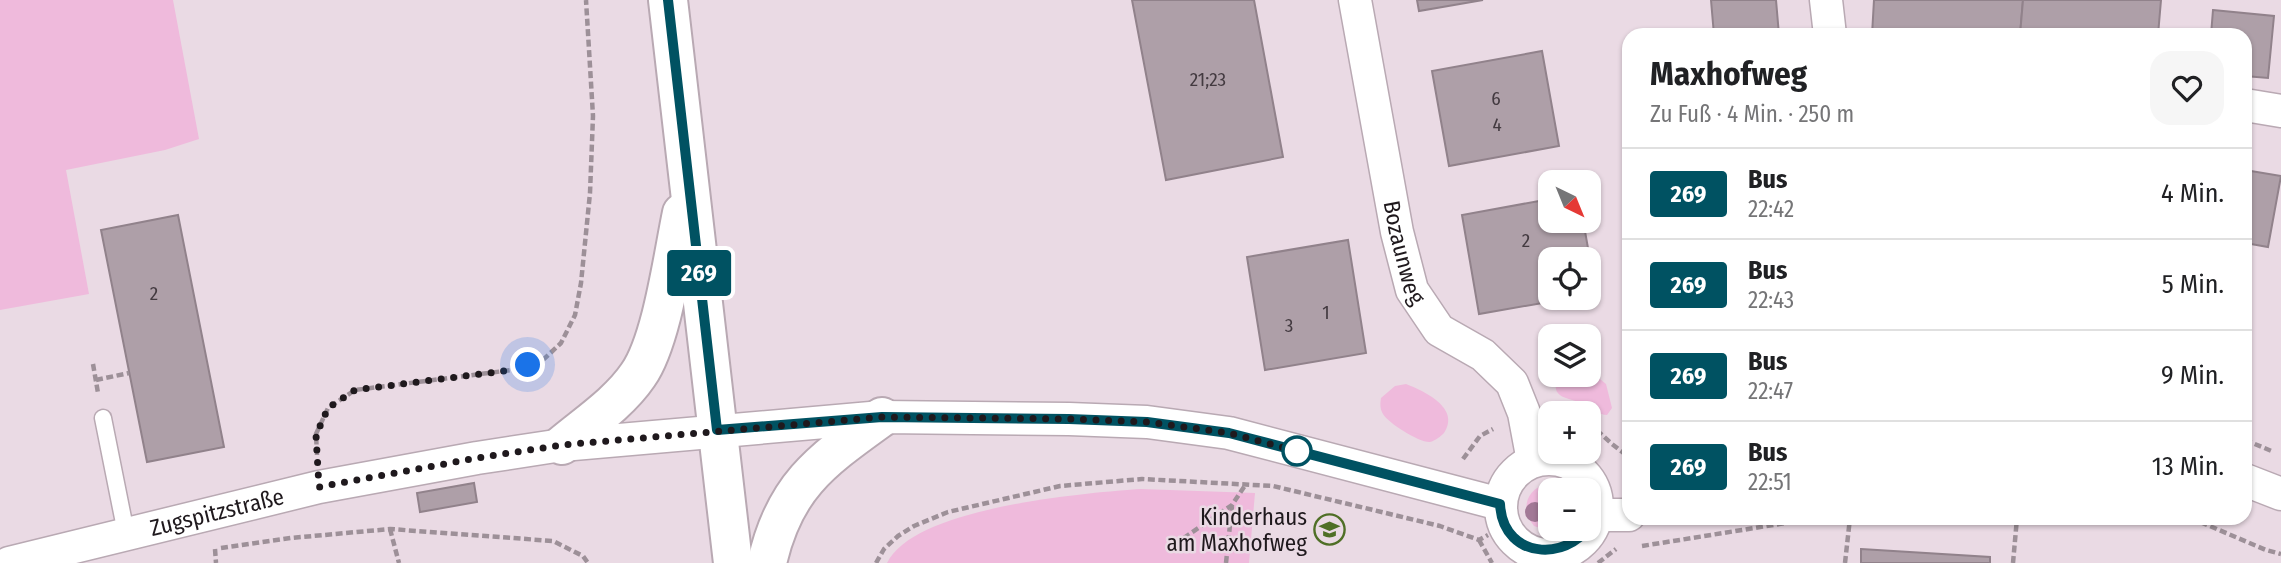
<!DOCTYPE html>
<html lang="de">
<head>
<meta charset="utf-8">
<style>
  :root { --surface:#fff; --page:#f6f6f6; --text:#202124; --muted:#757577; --line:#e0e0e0 }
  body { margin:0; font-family:"Fira Sans Condensed",sans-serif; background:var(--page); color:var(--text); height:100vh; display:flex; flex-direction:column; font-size:26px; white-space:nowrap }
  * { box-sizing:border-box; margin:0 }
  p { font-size:23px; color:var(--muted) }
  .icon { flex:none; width:38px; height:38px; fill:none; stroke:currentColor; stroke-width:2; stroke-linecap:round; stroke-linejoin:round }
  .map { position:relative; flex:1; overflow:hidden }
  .drawer { position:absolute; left:1622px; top:28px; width:630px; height:497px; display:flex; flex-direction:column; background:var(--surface); border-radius:21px; box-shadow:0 2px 5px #0004 }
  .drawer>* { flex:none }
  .badge { padding:0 14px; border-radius:5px; font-size:24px; line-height:46px }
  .needle { width:46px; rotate:137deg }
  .tools { position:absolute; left:1538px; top:170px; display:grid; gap:14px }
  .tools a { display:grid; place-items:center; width:63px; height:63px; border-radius:14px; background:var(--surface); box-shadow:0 2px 5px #0004; font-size:35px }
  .you { position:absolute; width:35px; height:35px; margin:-18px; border:5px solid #fff; border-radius:50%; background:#1a73e8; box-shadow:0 0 0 10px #1a73e833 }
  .map>.badge { position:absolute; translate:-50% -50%; box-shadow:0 0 0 4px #fff }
  .round { display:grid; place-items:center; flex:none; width:74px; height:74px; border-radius:21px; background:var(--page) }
  .head { display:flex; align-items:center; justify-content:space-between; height:119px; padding:0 28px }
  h1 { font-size:33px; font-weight:700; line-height:52px }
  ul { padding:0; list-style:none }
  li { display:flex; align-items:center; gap:21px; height:91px; padding:0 28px; border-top:2px solid var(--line) }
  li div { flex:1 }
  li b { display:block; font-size:26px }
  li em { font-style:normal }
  li .badge { min-width:77px; font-weight:700; text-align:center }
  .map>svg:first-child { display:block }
  .green { fill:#efbadc }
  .building { fill:#ae9fa8; stroke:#91828b; stroke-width:2 }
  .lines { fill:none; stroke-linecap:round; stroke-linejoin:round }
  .service-casing { stroke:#b9a9b3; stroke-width:19 }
  .minor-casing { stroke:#b9a9b3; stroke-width:35 }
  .tertiary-casing { stroke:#b9a9b3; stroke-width:42 }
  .path { stroke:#9d9098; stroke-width:4.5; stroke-dasharray:7 3.5; stroke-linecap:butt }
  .service { stroke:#fff; stroke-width:16 }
  .minor { stroke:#fff; stroke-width:32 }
  .tertiary { stroke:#fff; stroke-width:38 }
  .tree { fill:#a27996 }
  .line-casing { stroke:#fff; stroke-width:16 }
  .line { stroke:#005262; stroke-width:10 }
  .walk { stroke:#1f191d; stroke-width:7; stroke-dasharray:0 12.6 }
  .stop-dot { fill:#fff; stroke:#005262; stroke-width:3.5 }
  .labels { text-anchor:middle; stroke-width:5; stroke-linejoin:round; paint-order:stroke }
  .number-label { font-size:19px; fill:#433a40 }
  .street-label { font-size:23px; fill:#1f191d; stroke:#eadae4 }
  .poi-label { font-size:23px; fill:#1f191d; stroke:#eadae4; text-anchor:end }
</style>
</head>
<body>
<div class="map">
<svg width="2281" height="563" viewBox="0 0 2281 563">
  <rect width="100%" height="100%" fill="#eadae4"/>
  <g class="green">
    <path d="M 0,0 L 173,0 L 199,139 L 165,150 L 66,170 L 89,294 L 0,310 Z"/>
    <path d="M 1589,370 L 1606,384 L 1612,408 L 1607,415 C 1599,415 1594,409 1587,405 C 1570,397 1547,400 1559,375 L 1589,374 Z"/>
    <path d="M 1406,384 C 1424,391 1461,408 1444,433 C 1441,436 1435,441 1430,442 C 1420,443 1388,423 1383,414 C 1380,409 1380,404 1381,398 L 1395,386 Z"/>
    <path d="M 1547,483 L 1561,486 L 1565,490 L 1550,490 L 1550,528 L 1558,529 L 1549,531 L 1534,526 C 1520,509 1526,490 1547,483 Z"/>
    <path d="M 1141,489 L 1255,493 L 1249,563 L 887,563 C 914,507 1084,493 1141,489 Z"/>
  </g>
  <g class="building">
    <path d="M 1132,0 L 1254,0 L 1283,157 L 1166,180 Z"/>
    <path d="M 1417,0 L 1483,0 L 1419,11 Z"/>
    <path d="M 1711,0 L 1776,0 L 1779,35 L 1714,35 Z"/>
    <path d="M 1874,0 L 2023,0 L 2020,35 L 1872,35 Z"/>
    <path d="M 2023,0 L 2161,0 L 2158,35 L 2020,35 Z"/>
    <path d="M 2213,10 L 2274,16 L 2268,78 L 2245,76 L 2245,35 L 2211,35 Z"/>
    <path d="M 1542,51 L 1559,146 L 1449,166 L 1432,71 Z"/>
    <path d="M 2245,170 L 2281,176 L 2268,247 L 2245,243 Z"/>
    <path d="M 1550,199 L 1550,220 L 1583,220 L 1596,293 L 1589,294 L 1589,259 L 1550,259 L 1550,298 L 1571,298 L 1479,314 L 1462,215 Z"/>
    <path d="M 178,215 L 224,447 L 147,462 L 101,230 Z"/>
    <path d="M 1348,240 L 1366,353 L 1265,370 L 1247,257 Z"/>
    <path d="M 474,483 L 477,502 L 420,512 L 417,493 Z"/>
    <path d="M 1861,549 L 1990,557 L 1990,563 L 1861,563 Z"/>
  </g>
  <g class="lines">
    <defs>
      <path id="service" d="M 103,418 L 126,533"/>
      <g id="minor">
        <path id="s1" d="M 1355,0 L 1397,232 L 1412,290 L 1439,330 L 1483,355 L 1512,383 L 1524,413 L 1533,461"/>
        <path d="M 1826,0 L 1830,35"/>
        <path d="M 2245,105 L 2281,111"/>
        <circle cx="1549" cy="507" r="48"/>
        <path d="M 2245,480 L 2281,494"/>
        <path d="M 1596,515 L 1629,515"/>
        <path id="s2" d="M 9,563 L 319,487 L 477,458 L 562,445 L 882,417 L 1069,419 L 1147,422 L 1229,433 L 1500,504"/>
      </g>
      <g id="tertiary">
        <path d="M 668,0 L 733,563"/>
        <path d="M 562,445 C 587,424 619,403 638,375 C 662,341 673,256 682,213"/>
        <path d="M 767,563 C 784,486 821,461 882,417"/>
      </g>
    </defs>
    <use href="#service" class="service-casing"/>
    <use href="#minor" class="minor-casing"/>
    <use href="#tertiary" class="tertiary-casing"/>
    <g class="path">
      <path d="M 93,364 L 98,393"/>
      <path d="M 96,380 L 129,373"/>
      <path d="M 1557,412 L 1572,413"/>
      <path d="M 1589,423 L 1612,444 L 1629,457"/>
      <path d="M 2245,440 L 2274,452"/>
      <path d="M 317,455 L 316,434 L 328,408 L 355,390 L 512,370 L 543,360 L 561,343 L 575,315 L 581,283 L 590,193 L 593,116 L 586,0"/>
      <path d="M 1463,459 L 1480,436 L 1493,429"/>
      <path d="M 2191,518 L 2266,550 L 2281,554"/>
      <path d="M 390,529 L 399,563"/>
      <path d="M 1479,540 L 1492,563"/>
      <path d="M 1175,544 L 1232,505 L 1246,484"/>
      <path d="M 1642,546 L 1817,518"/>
      <path d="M 221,548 L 291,538 L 390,529 L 553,541 L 583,556 L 588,563"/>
      <path d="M 215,549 L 216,563"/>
      <path d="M 876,563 L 884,549 L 898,536 L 914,526 L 948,512 L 1060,486 L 1142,479 L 1273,486 L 1440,526 L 1479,540 L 1488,535"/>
      <path d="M 1226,563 L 1232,506"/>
      <path d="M 1598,563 L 1616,549"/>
      <path d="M 1845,563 L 1850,518"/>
      <path d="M 2013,563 L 2017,518"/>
    </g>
    <use href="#service" class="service"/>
    <use href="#minor" class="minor"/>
    <use href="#tertiary" class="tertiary"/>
  </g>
  <circle class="tree" cx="1535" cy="512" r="10"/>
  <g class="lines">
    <defs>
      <path id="line" d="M 668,0 L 717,430 L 882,417 L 1069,419 L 1147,422 L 1229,433 L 1500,504 C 1503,563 1576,563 1596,515"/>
    </defs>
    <use href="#line" class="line-casing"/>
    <use href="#line" class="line"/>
    <path class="walk" d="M 528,365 L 512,370 L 355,390 L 328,408 L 316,435 L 319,487 L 477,458 L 562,445 L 882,417 L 1069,419 L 1147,422 L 1229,433 L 1297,451"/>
  </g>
  <defs>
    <symbol id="school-ring" viewBox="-11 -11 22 22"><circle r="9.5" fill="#eadae4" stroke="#4f6f26" stroke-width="1.5"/><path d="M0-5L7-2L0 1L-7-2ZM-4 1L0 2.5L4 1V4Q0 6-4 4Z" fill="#4f6f26"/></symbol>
  </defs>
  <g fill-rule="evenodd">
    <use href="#school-ring" x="1312" y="512" width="35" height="35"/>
  </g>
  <circle class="stop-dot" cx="1297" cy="451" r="14"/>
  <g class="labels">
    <g class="number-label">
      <text x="1208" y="86">21;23</text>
      <text x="1496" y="105">6</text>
      <text x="1497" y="131">4</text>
      <text x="1526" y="247">2</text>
      <text x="154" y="300">2</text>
      <text x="1326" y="319">1</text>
      <text x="1289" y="332">3</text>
    </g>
    <g class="street-label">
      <text dy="8" stroke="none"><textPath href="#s1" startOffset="257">Bozaunweg</textPath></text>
      <text dy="8" stroke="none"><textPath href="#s2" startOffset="214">Zugspitzstraße</textPath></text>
    </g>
    <g class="poi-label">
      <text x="1307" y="525">Kinderhaus<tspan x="1307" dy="26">am Maxhofweg</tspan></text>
    </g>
  </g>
</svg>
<div class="tools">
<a><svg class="needle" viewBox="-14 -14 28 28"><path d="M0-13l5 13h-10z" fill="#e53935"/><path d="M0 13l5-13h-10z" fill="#757577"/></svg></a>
<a><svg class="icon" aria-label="locate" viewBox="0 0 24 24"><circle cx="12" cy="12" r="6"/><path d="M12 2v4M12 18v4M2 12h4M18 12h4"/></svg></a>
<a><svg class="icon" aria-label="layers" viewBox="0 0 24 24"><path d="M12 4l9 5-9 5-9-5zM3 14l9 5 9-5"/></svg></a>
<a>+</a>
<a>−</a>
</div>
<div class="you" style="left:528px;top:365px"></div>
<b class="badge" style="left:699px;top:273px;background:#005262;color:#fff">269</b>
<section class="drawer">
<div class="head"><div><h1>Maxhofweg</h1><p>Zu Fuß · 4 Min. · 250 m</p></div><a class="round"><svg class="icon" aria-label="heart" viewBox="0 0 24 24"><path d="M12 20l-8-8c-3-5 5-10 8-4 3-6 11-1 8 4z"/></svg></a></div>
<ul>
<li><span class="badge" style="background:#005262;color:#fff">269</span><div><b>Bus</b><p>22:42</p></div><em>4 Min.</em></li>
<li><span class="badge" style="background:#005262;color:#fff">269</span><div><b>Bus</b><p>22:43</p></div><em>5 Min.</em></li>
<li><span class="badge" style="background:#005262;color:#fff">269</span><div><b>Bus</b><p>22:47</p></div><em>9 Min.</em></li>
<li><span class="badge" style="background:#005262;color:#fff">269</span><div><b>Bus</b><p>22:51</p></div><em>13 Min.</em></li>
</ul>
</section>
</div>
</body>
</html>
